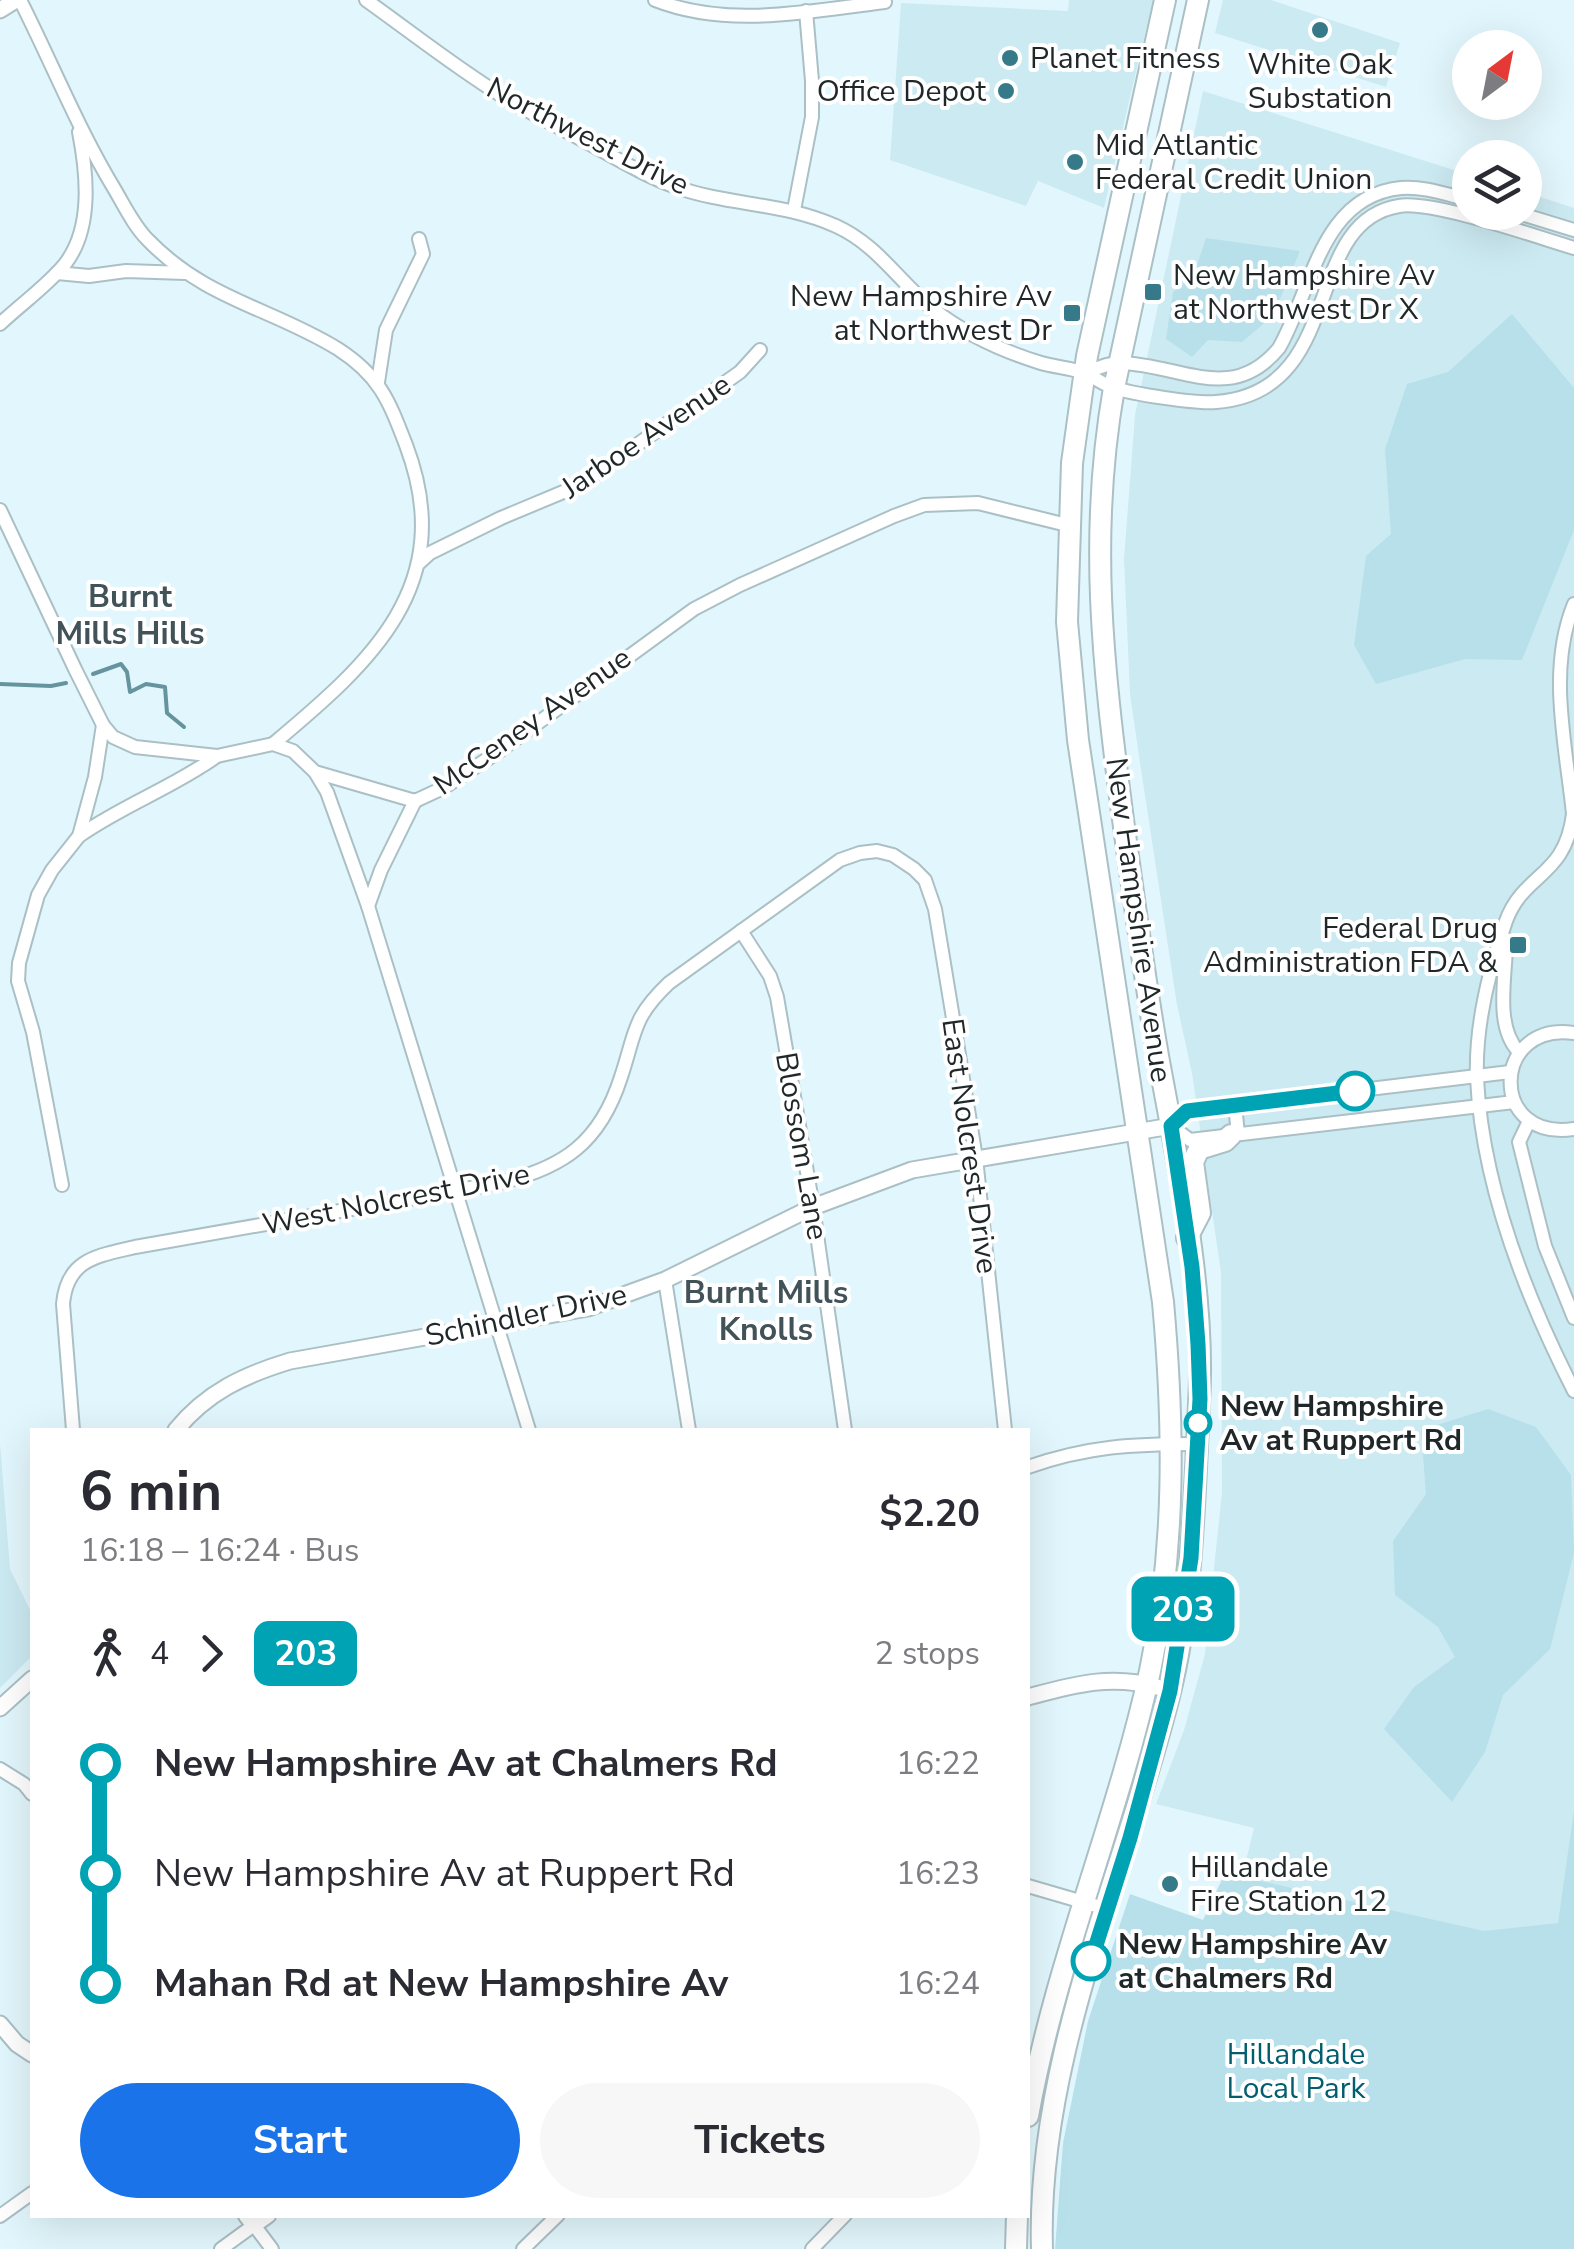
<!DOCTYPE html>
<html lang="en">
<head>
<meta charset="utf-8">
<style>
  :root { --surface:#fff; --page:#f7f7f7; --text:#2b2b33; --muted:#7c7c81; --accent:#1a73e8 }
  body { margin:0; font-family:"Nunito Sans",sans-serif; background:var(--page); color:var(--text); height:100vh; display:flex; flex-direction:column; font-size:38px; white-space:nowrap }
  * { box-sizing:border-box; margin:0 }
  p { font-size:32px; color:var(--muted) }
  .icon { flex:none; width:55px; height:55px; fill:none; stroke:currentColor; stroke-width:2; stroke-linecap:round; stroke-linejoin:round }
  .map { position:relative; flex:1; overflow:hidden }
  .drawer { position:absolute; left:30px; top:1428px; width:1000px; height:790px; display:flex; flex-direction:column; background:var(--surface); border-radius:0px; box-shadow:0 10px 40px #0002 }
  .drawer>* { flex:none }
  .badge { padding:0 20px; border-radius:15px; font-size:35px; line-height:65px }
  .needle { width:65px; rotate:32deg }
  .fabs { position:absolute; left:1452px; top:30px; display:grid; gap:20px }
  .fabs a { display:grid; place-items:center; width:90px; height:90px; border-radius:50%; background:var(--surface); box-shadow:0 10px 40px #0002; font-size:50px }
  .map>.badge { position:absolute; translate:-50% -50%; box-shadow:0 0 0 5px #fff }
  .legs { display:flex; align-items:center; gap:15px; height:110px; padding:0 50px; font-size:32px }
  .legs p { margin-inline-start:auto }
  .summary { display:flex; align-items:center; justify-content:space-between; height:170px; padding:0 50px }
  h1 { font-size:55px; font-weight:700; line-height:75px }
  .primary-button { display:flex; gap:20px; margin-top:auto; padding:20px 50px }
  .primary-button a { flex:1; height:115px; border-radius:60px; background:var(--accent); color:#fff; font-size:40px; font-weight:700; line-height:115px; text-align:center }
  .primary-button a+a { background:var(--page); color:var(--text) }
  ul { padding:0 50px; list-style:none }
  li { display:flex; align-items:center; gap:35px; height:110px; font-size:38px }
  li i { display:grid; place-items:center; width:15px; height:100%; margin:0 12px; background:currentColor }
  li i::after { content:''; width:25px; height:25px; margin:-12px; border:8px solid; border-radius:50%; background:var(--surface) }
  li p { margin-inline-start:auto }
  li:first-child i { background:linear-gradient(#0000 50%,currentColor 0) }
  li:last-child i { background:linear-gradient(currentColor 50%,#0000 0) }
  .map>svg:first-child { display:block }
  .built { fill:#cceaf2 }
  .green { fill:#b7e0eb }
  .lines { fill:none; stroke-linecap:round; stroke-linejoin:round }
  .stream { stroke:#65949f; stroke-width:4 }
  .minor-casing { stroke:#abc0c5; stroke-width:16 }
  .tertiary-casing { stroke:#abc0c5; stroke-width:19 }
  .primary-casing { stroke:#abc0c5; stroke-width:24 }
  .minor { stroke:#fff; stroke-width:12 }
  .tertiary { stroke:#fff; stroke-width:15 }
  .primary { stroke:#fff; stroke-width:20 }
  .line-1-casing { stroke:#fff; stroke-width:22 }
  .line-1 { stroke:#00a3b4; stroke-width:15 }
  .poi-dot { fill:#367989; stroke:#fff; stroke-width:4 }
  .stop-1-dot { fill:#fff; stroke:#00a3b4; stroke-width:5 }
  .labels { text-anchor:middle; stroke-width:8; stroke-linejoin:round; paint-order:stroke }
  .poi-label { font-size:30px; fill:#1f2729; stroke:#fff; text-anchor:start }
  .street-label { font-size:30px; fill:#1f2729; stroke:#fff }
  .stop-label { font-size:30px; font-weight:bold; fill:#1f2729; stroke:#fff; text-anchor:start }
  .park-label { font-size:30px; fill:#005e6f; stroke:#fff }
  .neighbourhood-label { font-size:32px; font-weight:bold; fill:#415358; stroke:#fff }
</style>
</head>
<body>
<div class="map">
<svg width="1574" height="2249" viewBox="0 0 1574 2249">
  <rect width="100%" height="100%" fill="#e2f7fd"/>
  <g class="built">
    <path d="M 1069,0 L 1153,0 L 1104,208 L 1038,181 L 1026,206 L 890,160 L 901,3 L 1068,11 Z"/>
    <path d="M 1223,0 L 1271,0 L 1400,43 L 1386,87 L 1215,33 Z"/>
    <path d="M 1203,91 L 1470,175 L 1470,212 L 1525,212 L 1525,192 L 1574,208 L 1574,1952 L 1242,1877 L 1254,1828 L 1156,1804 L 1184,1730 L 1205,1654 L 1222,1492 L 1221,1273 L 1192,1073 L 1177,1005 L 1140,763 L 1130,694 L 1124,559 L 1135,415 Z"/>
    <path d="M 0,1443 L 10,1569 L 32,1614 L 32,1656 L 0,1688 Z"/>
  </g>
  <g class="green">
    <path d="M 1206,238 L 1300,251 L 1273,316 L 1242,342 L 1208,340 L 1192,357 L 1166,339 L 1173,292 L 1193,277 Z"/>
    <path d="M 1512,314 L 1574,388 L 1574,530 L 1522,660 L 1465,659 L 1376,684 L 1354,645 L 1366,556 L 1391,534 L 1385,449 L 1407,384 L 1448,372 Z"/>
    <path d="M 1488,1409 L 1536,1427 L 1571,1475 L 1574,1553 L 1550,1649 L 1503,1695 L 1485,1752 L 1452,1802 L 1384,1729 L 1414,1687 L 1455,1657 L 1438,1627 L 1395,1595 L 1393,1541 L 1426,1494 L 1421,1430 Z"/>
    <path d="M 1574,1810 L 1574,2249 L 1055,2249 L 1063,2143 L 1088,2021 L 1130,1894 L 1203,1920 L 1225,1873 L 1484,1931 L 1558,1923 Z"/>
  </g>
  <g class="lines">
    <g class="stream">
      <path d="M 93,674 L 121,664 L 127,672 L 130,692 L 146,684 L 165,687 L 167,713 L 184,727"/>
      <path d="M 0,684 L 51,686 L 66,683"/>
    </g>
    <defs>
      <g id="minor">
        <path d="M 20,0 C 52,63 78,129 115,190 C 125,207 134,226 148,240 C 206,300 272,308 338,349 C 380,376 389,401 406,445 C 459,585 371,662 273,744"/>
        <path d="M 366,0 C 411,32 455,67 502,96 C 530,113 559,127 588,143 C 616,158 645,176 676,187 C 730,206 782,202 836,226 C 878,245 899,282 933,309 C 965,334 1002,351 1041,363 C 1055,367 1071,368 1085,373 C 1094,377 1102,384 1112,387 C 1131,394 1197,404 1216,402 C 1348,392 1300,222 1399,206 C 1432,200 1537,237 1574,248"/>
        <path d="M 655,0 C 729,29 808,11 885,2"/>
        <path d="M 794,210 L 812,117 L 812,81 L 806,11"/>
        <path d="M 1515,212 L 1574,230"/>
        <path d="M 57,273 L 89,276 L 126,271 L 185,273"/>
        <path d="M 0,324 C 21,304 47,286 65,264 C 93,228 87,173 79,132"/>
        <path d="M 1084,373 C 1096,369 1110,362 1122,363 C 1181,365 1232,405 1279,348 C 1312,291 1320,196 1401,188 C 1424,186 1448,195 1470,200"/>
        <path d="M 378,382 L 386,330 L 423,254 L 419,239"/>
        <path d="M 0,510 L 75,669 L 103,725 L 113,737 L 135,747 L 217,756 L 273,744 L 293,751 L 315,772 L 415,801 L 443,788 L 498,752 L 694,609 L 740,585 L 894,516 L 924,505 L 978,503 L 1067,525"/>
        <path d="M 419,563 L 430,553 L 501,518 L 580,485 L 740,372 L 760,350"/>
        <path d="M 1574,604 C 1547,670 1566,745 1573,814 C 1565,878 1524,872 1506,921 C 1489,970 1475,1026 1477,1078 C 1482,1185 1526,1297 1574,1391"/>
        <path d="M 315,772 L 327,792 L 368,906 L 529,1430"/>
        <path d="M 79,836 C 123,805 174,787 217,756"/>
        <path d="M 368,906 L 381,870 L 415,801"/>
        <path d="M 741,931 L 770,976 L 777,997 L 813,1207 L 845,1430"/>
        <path d="M 1506,939 C 1507,973 1493,1025 1519,1052"/>
        <path d="M 1574,1033 C 1491,1021 1488,1142 1574,1129"/>
        <path d="M 1510,1072 L 1187,1111 L 1171,1126 L 1190,1140 L 1514,1102"/>
        <path d="M 1235,1105 L 1238,1134"/>
        <path d="M 1529,1121 L 1519,1142 L 1545,1246 L 1574,1318"/>
        <path d="M 62,1185 L 33,1032 L 18,981 L 19,963 L 38,895 L 52,870 L 79,836 L 95,777 L 103,725"/>
        <path d="M 665,1280 L 689,1430"/>
        <path d="M 73,1430 L 63,1304 C 67,1259 97,1256 135,1247 L 499,1183 C 563,1168 600,1143 621,1077 C 636,1032 632,1018 669,983 L 840,860 L 860,853 L 877,851 L 893,855 L 914,869 L 925,880 L 935,909 L 976,1158 L 1005,1430"/>
        <path d="M 1028,1467 C 1088,1446 1133,1444 1196,1444"/>
        <path d="M 0,1769 L 24,1784 L 32,1794"/>
        <path d="M 1028,1886 L 1107,1909"/>
        <path d="M 0,2216 L 32,2193"/>
        <path d="M 221,2249 L 254,2225 L 272,2249"/>
        <path d="M 523,2249 L 558,2215"/>
        <path d="M 812,2249 L 845,2215"/>
      </g>
      <g id="tertiary">
        <path d="M 0,10 L 16,0"/>
        <path d="M 176,1430 C 207,1392 244,1375 290,1361 L 588,1308 L 665,1280 L 813,1207 L 912,1170 L 1171,1126"/>
        <path d="M 1028,1697 C 1073,1685 1110,1674 1157,1687"/>
        <path d="M 0,1708 L 32,1679"/>
        <path d="M 0,2024 L 17,2044 L 32,2054"/>
        <path d="M 246,2215 L 254,2225 L 268,2215"/>
      </g>
      <g id="primary">
        <path d="M 1187,1238 L 1200,1213 L 1193,1162 L 1199,1149 L 1225,1141 L 1231,1135"/>
        <path d="M 1028,2116 C 1055,1964 1117,1821 1150,1671 C 1176,1549 1174,1425 1163,1302 L 1078,740 L 1067,622 L 1072,463 L 1087,356 L 1165,0"/>
        <path d="M 1016,2249 L 1017,2215"/>
        <path d="M 1042,2249 C 1036,2062 1124,1875 1169,1696 C 1193,1601 1194,1502 1199,1404 C 1206,1295 1178,1165 1158,1056 C 1144,975 1133,894 1122,812 C 1103,666 1088,535 1114,388 L 1198,0"/>
      </g>
    </defs>
    <use href="#minor" class="minor-casing"/>
    <use href="#tertiary" class="tertiary-casing"/>
    <use href="#primary" class="primary-casing"/>
    <use href="#minor" class="minor"/>
    <use href="#tertiary" class="tertiary"/>
    <use href="#primary" class="primary"/>
  </g>
  <g class="lines">
    <defs>
      <path id="line-1" d="M 1091,1961 L 1130,1838 L 1170,1691 L 1191,1558 L 1200,1399 L 1198,1344 L 1192,1267 L 1171,1126 L 1187,1111 L 1355,1091"/>
    </defs>
    <use href="#line-1" class="line-1-casing"/>
    <use href="#line-1" class="line-1"/>
  </g>
  <g class="poi-dot">
    <circle cx="1320" cy="30" r="10"/>
    <circle cx="1010" cy="58" r="10"/>
    <circle cx="1006" cy="91" r="10"/>
    <circle cx="1075" cy="162" r="10"/>
    <rect x="1143" y="282" width="20" height="20" rx="5"/>
    <rect x="1062" y="303" width="20" height="20" rx="5"/>
    <rect x="1508" y="935" width="20" height="20" rx="5"/>
    <circle cx="1170" cy="1884" r="10"/>
  </g>
  <g class="stop-1-dot">
    <circle cx="1355" cy="1091" r="18"/>
    <circle cx="1198" cy="1423" r="12"/>
    <circle cx="1091" cy="1961" r="18"/>
  </g>
  <g class="labels">
    <g class="poi-label">
      <text x="1030" y="68">Planet Fitness</text>
      <text x="1320" y="74" text-anchor="middle">White Oak<tspan x="1320" dy="34">Substation</tspan></text>
      <text x="986" y="101" text-anchor="end">Office Depot</text>
      <text x="1095" y="155">Mid Atlantic<tspan x="1095" dy="34">Federal Credit Union</tspan></text>
      <text x="1173" y="285">New Hampshire Av<tspan x="1173" dy="34">at Northwest Dr X</tspan></text>
      <text x="1052" y="306" text-anchor="end">New Hampshire Av<tspan x="1052" dy="34">at Northwest Dr</tspan></text>
      <text x="1498" y="938" text-anchor="end">Federal Drug<tspan x="1498" dy="34">Administration FDA &amp;</tspan></text>
      <text x="1190" y="1877">Hillandale<tspan x="1190" dy="34">Fire Station 12</tspan></text>
    </g>
    <g class="street-label">
      <text transform="translate(588 136) rotate(27)" y="10">Northwest Drive</text>
      <text transform="translate(646 436) rotate(-34)" y="10">Jarboe Avenue</text>
      <text transform="translate(532 721) rotate(-35)" y="10">McCeney Avenue</text>
      <text transform="translate(1139 920) rotate(82)" y="10">New Hampshire Avenue</text>
      <text transform="translate(802 1146) rotate(80)" y="10">Blossom Lane</text>
      <text transform="translate(970 1146) rotate(82)" y="10">East Nolcrest Drive</text>
      <text transform="translate(396 1199) rotate(-11)" y="10">West Nolcrest Drive</text>
      <text transform="translate(526 1315) rotate(-12)" y="10">Schindler Drive</text>
    </g>
    <g class="stop-label">
      <text x="1220" y="1416">New Hampshire<tspan x="1220" dy="34">Av at Ruppert Rd</tspan></text>
      <text x="1118" y="1954">New Hampshire Av<tspan x="1118" dy="34">at Chalmers Rd</tspan></text>
    </g>
    <g class="park-label">
      <text x="1296" y="2064">Hillandale<tspan x="1296" dy="34">Local Park</tspan></text>
    </g>
    <g class="neighbourhood-label">
      <text x="130" y="607">Burnt<tspan x="130" dy="37">Mills Hills</tspan></text>
      <text x="766" y="1303">Burnt Mills<tspan x="766" dy="37">Knolls</tspan></text>
    </g>
  </g>
</svg>
<div class="fabs">
<a><svg class="needle" viewBox="-14 -14 28 28"><path d="M0-13l5 13h-10z" fill="#e53935"/><path d="M0 13l5-13h-10z" fill="#7c7c81"/></svg></a>
<a><svg class="icon" aria-label="layers" viewBox="0 0 24 24"><path d="M12 4l9 5-9 5-9-5zM3 14l9 5 9-5"/></svg></a>
</div>
<b class="badge" style="left:1183px;top:1609px;background:#00a3b4;color:#fff">203</b>
<section class="drawer">
<div class="summary"><div><h1>6 min</h1><p>16:18 – 16:24 · Bus</p></div><b>$2.20</b></div>
<div class="legs"><svg class="icon" aria-label="walk" viewBox="0 0 24 24"><circle cx="13" cy="4" r="2"/><path d="M13 8l-2 6 4 7M11 14l-3 7M7 12l3-4h3l4 4"/></svg>4<svg class="icon" aria-label="forward" viewBox="0 0 24 24"><path d="M9 5l7 7-7 7"/></svg><b class="badge" style="background:#00a3b4;color:#fff">203</b><p>2 stops</p></div>
<ul>
<li><i style="color:#00a3b4"></i><b>New Hampshire Av at Chalmers Rd</b><p>16:22</p></li>
<li><i style="color:#00a3b4"></i><span>New Hampshire Av at Ruppert Rd</span><p>16:23</p></li>
<li><i style="color:#00a3b4"></i><b>Mahan Rd at New Hampshire Av</b><p>16:24</p></li>
</ul>
<div class="primary-button"><a>Start</a><a>Tickets</a></div>
</section>
</div>
</body>
</html>
